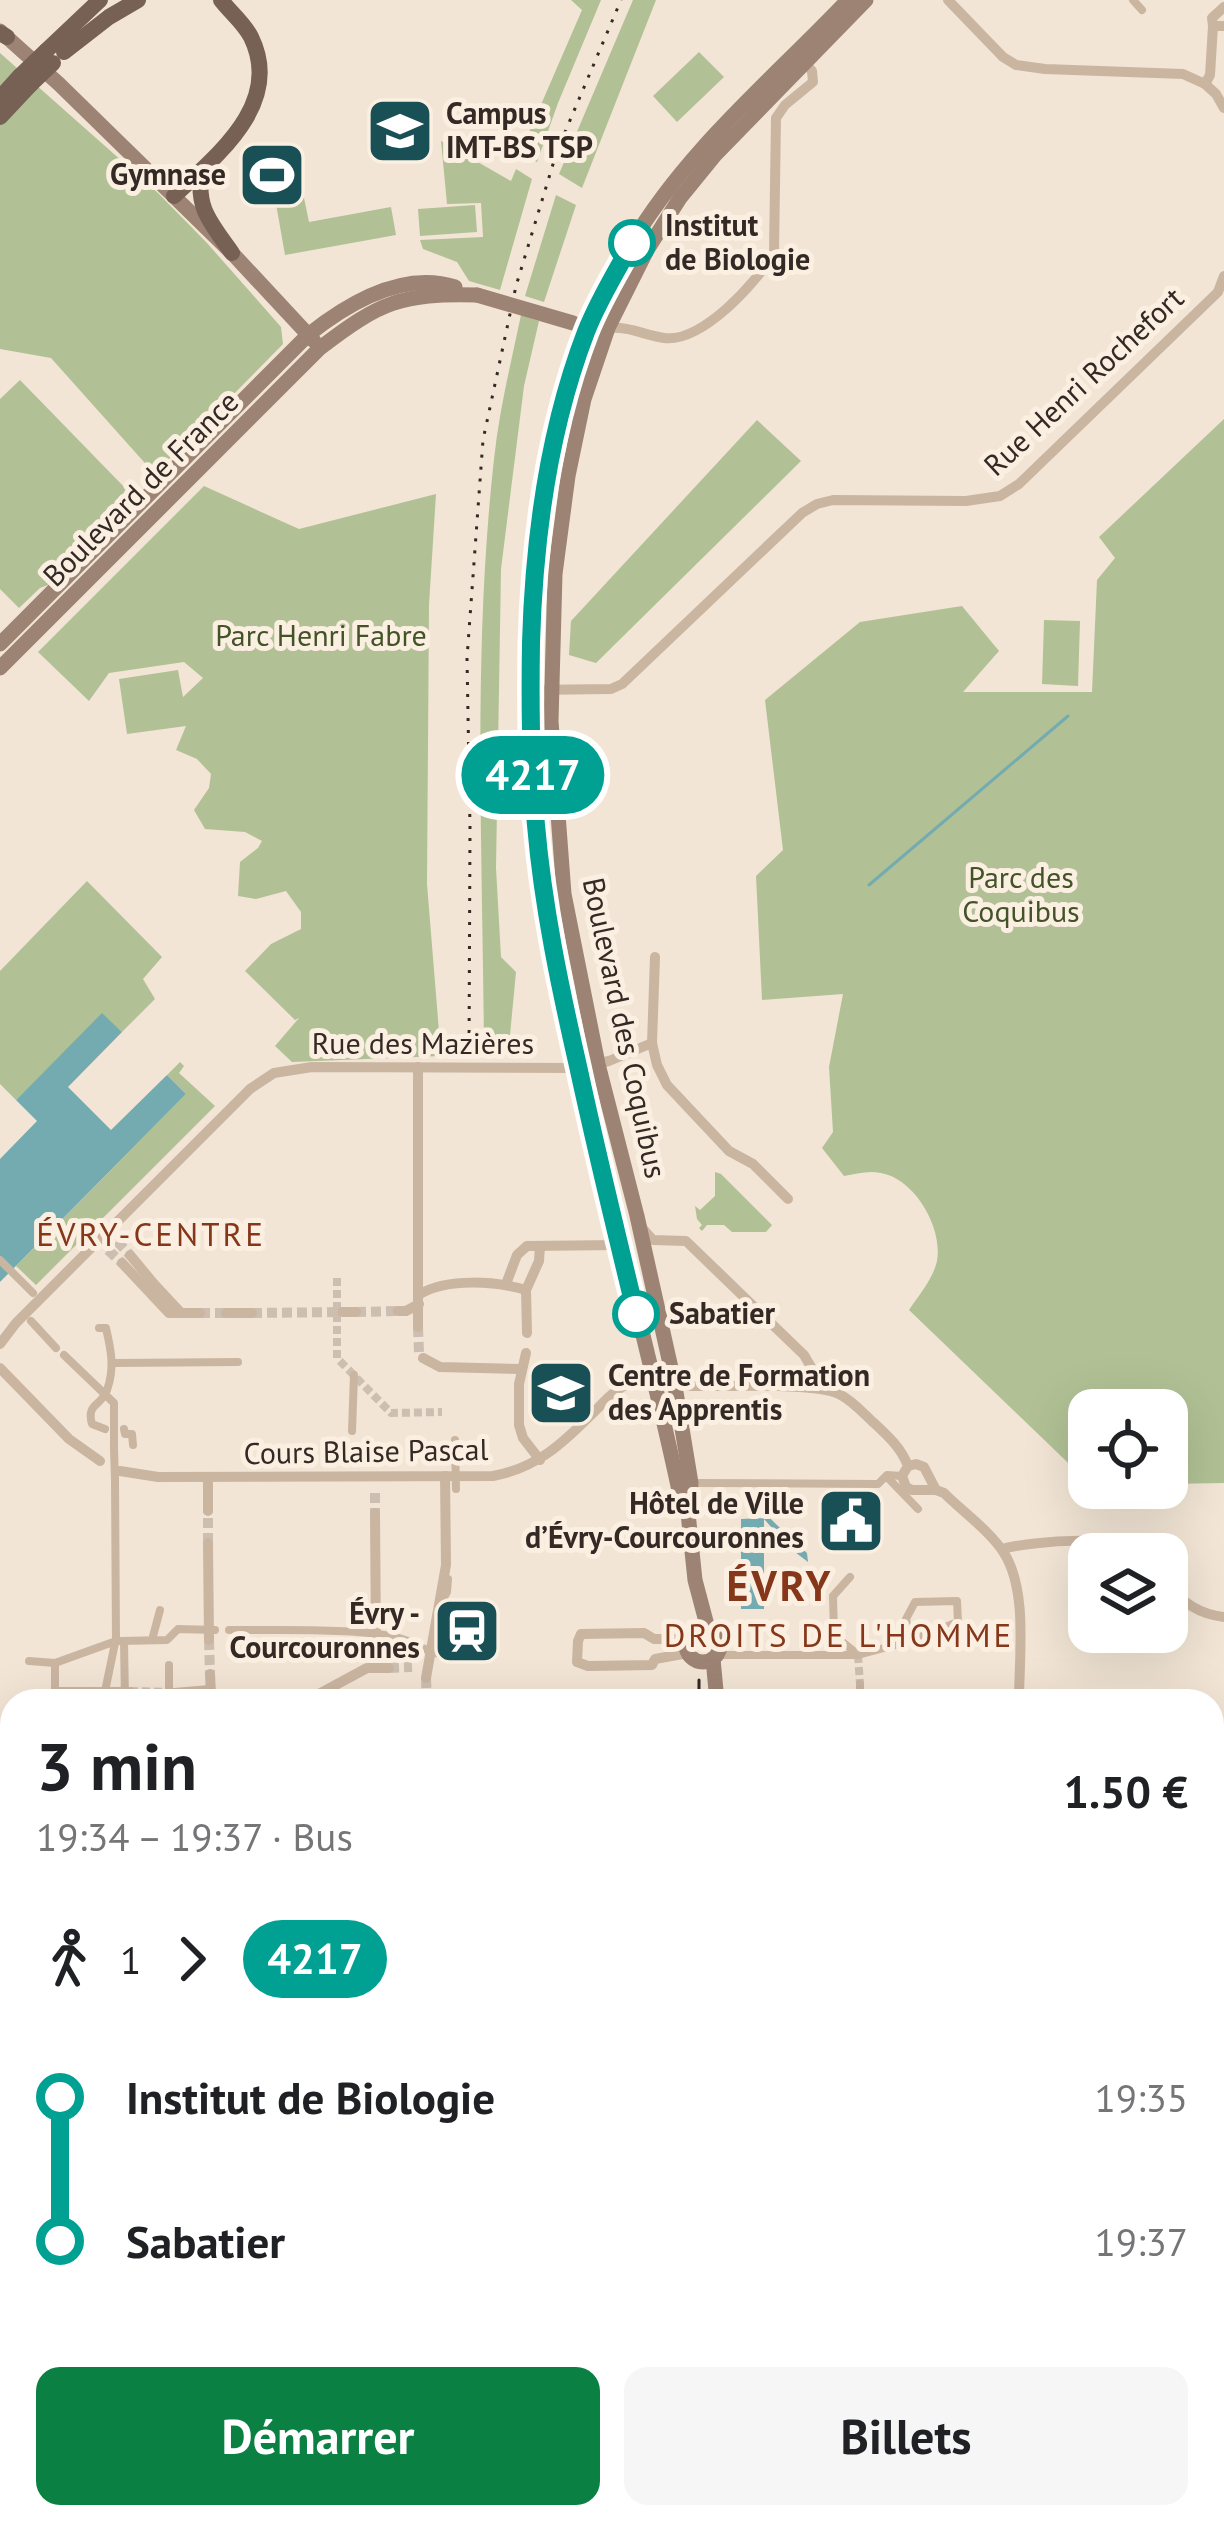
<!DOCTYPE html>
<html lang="fr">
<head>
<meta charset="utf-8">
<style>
  :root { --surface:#fff; --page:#f6f6f6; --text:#202124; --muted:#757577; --accent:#0b8043 }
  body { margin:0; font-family:"PT Sans",sans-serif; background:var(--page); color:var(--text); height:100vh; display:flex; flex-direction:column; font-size:45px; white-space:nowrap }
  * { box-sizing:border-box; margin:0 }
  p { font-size:39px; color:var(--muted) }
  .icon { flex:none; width:66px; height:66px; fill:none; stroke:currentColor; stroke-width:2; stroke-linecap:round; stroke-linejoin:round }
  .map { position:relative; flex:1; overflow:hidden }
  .side { position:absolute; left:0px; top:1689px; width:1224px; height:840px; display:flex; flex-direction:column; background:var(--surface); border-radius:36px 36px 0 0; box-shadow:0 12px 48px #0002 }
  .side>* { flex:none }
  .badge { padding:0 24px; border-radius:39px; font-size:42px; line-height:78px }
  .tools { position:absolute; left:1068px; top:1389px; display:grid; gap:24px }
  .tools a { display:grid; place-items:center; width:120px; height:120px; border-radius:24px; background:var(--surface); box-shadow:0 12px 48px #0002; font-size:60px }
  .map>.badge { position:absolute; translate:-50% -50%; box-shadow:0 0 0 6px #fff }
  .legs { display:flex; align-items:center; gap:18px; height:132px; padding:0 36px; font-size:39px }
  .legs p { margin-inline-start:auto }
  .summary { display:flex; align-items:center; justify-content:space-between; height:204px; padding:0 36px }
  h1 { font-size:66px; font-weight:700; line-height:90px }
  .primary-button { display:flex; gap:24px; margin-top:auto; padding:24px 36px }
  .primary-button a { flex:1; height:138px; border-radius:24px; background:var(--accent); color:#fff; font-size:48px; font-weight:700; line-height:138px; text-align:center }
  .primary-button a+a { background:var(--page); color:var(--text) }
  ul { padding:0 36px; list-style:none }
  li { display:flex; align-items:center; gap:42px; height:144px; font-size:45px }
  li i { display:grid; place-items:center; width:18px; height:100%; margin:0 15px; background:currentColor }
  li i::after { content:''; width:30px; height:30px; margin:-15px; border:9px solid; border-radius:50%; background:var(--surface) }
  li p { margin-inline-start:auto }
  li:first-child i { background:linear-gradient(#0000 50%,currentColor 0) }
  li:last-child i { background:linear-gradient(currentColor 50%,#0000 0) }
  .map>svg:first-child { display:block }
  .green { fill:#b1c195 }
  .water { fill:#73abb0 }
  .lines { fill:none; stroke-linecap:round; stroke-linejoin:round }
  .stream { stroke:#73abb0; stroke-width:3 }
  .pedestrian-tunnel { stroke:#ccbfb2; stroke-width:8; stroke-dasharray:8 4; stroke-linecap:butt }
  .minor-tunnel { stroke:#ccbfb2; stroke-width:10; stroke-dasharray:10 5; stroke-linecap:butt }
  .pedestrian { stroke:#cab5a1; stroke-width:8 }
  .minor { stroke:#cab5a1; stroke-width:10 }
  .secondary { stroke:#9d8373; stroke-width:15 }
  .primary { stroke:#776154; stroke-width:16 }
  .trunk { stroke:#665248; stroke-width:18 }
  .motorway { stroke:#55443b; stroke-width:21 }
  .tram { stroke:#342924; stroke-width:3 }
  .rail { stroke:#342924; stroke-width:3; stroke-dasharray:3 9; stroke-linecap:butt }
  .pedestrian-bridge { stroke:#cab5a1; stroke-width:8 }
  .secondary-bridge { stroke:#9d8373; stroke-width:15 }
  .primary-bridge { stroke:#776154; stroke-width:16 }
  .line-1-casing { stroke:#fff; stroke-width:27 }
  .line-1 { stroke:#00a092; stroke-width:18 }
  .stop-1-dot { fill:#fff; stroke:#00a092; stroke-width:6 }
  .labels { text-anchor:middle; stroke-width:10; stroke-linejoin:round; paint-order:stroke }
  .poi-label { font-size:30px; font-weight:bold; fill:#342924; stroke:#faefe1; text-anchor:end }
  .stop-label { font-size:30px; font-weight:bold; fill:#342924; stroke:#faefe1; text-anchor:start }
  .street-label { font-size:30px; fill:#342924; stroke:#faefe1 }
  .park-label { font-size:30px; fill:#415327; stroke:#faefe1 }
  .neighbourhood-label { font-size:33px; letter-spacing:3px; fill:#86371a; stroke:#faefe1 }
  .district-label { font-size:42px; font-weight:bold; letter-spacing:3px; fill:#86371a; stroke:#faefe1 }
</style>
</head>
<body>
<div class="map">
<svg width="1224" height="2529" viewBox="0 0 1224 2529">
  <rect width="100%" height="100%" fill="#f2e5d5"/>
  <g class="green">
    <path d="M 571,0 L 601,0 L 558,103 L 537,162 L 520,153 L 582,10 Z"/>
    <path d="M 633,0 L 656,0 L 582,188 L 559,174 Z"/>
    <path d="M 699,52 L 724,77 L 677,122 L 653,96 Z"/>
    <path d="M 0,53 L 158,193 L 207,243 L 281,327 L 283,344 L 173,456 L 152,471 L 51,358 L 0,349 Z"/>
    <path d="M 441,141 L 511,181 L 516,169 L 532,179 L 500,290 L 469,281 L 457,262 L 423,249 L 420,240 L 483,237 L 481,203 L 447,204 Z"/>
    <path d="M 303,193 L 309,222 L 391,207 L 396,235 L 285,255 L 275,198 Z"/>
    <path d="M 556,195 L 576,205 L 544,302 L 525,296 Z"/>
    <path d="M 475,205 L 477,232 L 420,236 L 418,209 Z"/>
    <path d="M 521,315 L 539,321 L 524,386 L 501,569 L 496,868 L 501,957 L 516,972 L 508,1056 L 484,1056 C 483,858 472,656 494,459 C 499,411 511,363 521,315 Z"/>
    <path d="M 20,380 L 128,491 L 124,495 L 129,500 L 51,577 L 48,585 L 40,588 L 19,608 L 0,589 L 0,399 Z"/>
    <path d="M 1224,419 L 1224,1483 L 1167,1484 L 1167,1410 L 1089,1410 L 1089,1483 L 909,1310 C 919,1295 933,1279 937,1261 C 943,1228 915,1179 881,1173 C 868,1170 856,1174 844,1176 L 822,1148 L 833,1132 L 829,1067 L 843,994 L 762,1000 L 756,876 L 783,850 L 765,700 L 860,622 L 962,606 L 999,651 L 963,692 L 1092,692 L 1097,580 L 1115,558 L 1099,537 Z"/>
    <path d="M 757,420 L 801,461 L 596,663 L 569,655 L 571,621 Z"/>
    <path d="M 204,486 L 299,529 L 436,494 L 429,605 L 427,884 L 441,1056 L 292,1062 L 275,1046 L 299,1018 L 295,1020 L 245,971 L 271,944 L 301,929 L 301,912 L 286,891 L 256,899 L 238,896 L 240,862 L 258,848 L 262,841 L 245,832 L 205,829 L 194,810 L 209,788 L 211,774 L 197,759 L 176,750 L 186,726 L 127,734 L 119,679 L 178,670 L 183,697 L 203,678 L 184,662 L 109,673 L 89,701 L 38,652 Z"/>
    <path d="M 1044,620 L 1080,621 L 1078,686 L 1042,684 Z"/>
    <path d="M 87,881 L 162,957 L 143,979 L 155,999 L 122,1032 L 102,1014 L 16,1100 L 0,1084 L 0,971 Z"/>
    <path d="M 180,1062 L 184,1066 L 179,1073 L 215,1106 L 36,1285 L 16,1266 L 186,1094 L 167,1075 Z"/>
    <path d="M 715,1172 L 721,1174 L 772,1225 L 766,1232 L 732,1232 L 724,1225 L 707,1225 L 702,1231 L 699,1228 L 702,1225 L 697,1219 L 695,1206 L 700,1210 L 715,1196 Z"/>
  </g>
  <g class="water">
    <path d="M 102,1013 L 122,1032 L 68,1087 L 111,1130 L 167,1075 L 186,1094 L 0,1282 L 0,1159 L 37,1121 L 16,1100 Z"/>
    <path d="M 750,1500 C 770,1517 787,1536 807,1553 L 808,1562 L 791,1549 L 764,1519 L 764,1609 L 741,1609 L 741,1519 L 764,1518 L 748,1503 Z"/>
  </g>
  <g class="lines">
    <path class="stream" d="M 869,885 L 1068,716"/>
    <g class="pedestrian-tunnel">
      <path d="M 337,1278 L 337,1358 L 391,1413 L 442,1412"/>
      <path d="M 858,1655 L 860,1684"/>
      <path d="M 130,1691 L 171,1692"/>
    </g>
    <g class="minor-tunnel">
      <path d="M 117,1241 L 130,1255"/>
      <path d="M 108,1250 L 122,1263"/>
      <path d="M 356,1312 L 398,1311"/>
      <path d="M 200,1313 L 226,1313"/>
      <path d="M 252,1313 L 342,1312"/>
      <path d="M 418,1327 L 419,1352 L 423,1358"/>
      <path d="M 375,1493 L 375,1513"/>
      <path d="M 208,1543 L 208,1511"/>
      <path d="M 209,1640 L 210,1674"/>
      <path d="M 389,1668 L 412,1667"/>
      <path d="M 426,1678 L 427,1701"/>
      <path d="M 0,1765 L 12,1765"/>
    </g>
    <g class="pedestrian">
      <path d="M 1133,0 L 1142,10"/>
      <path d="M 0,1260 L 33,1293"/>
      <path d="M 31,1321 L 56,1348"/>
      <path d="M 99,1328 L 106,1328 C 111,1350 115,1368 107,1390 C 101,1407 86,1403 92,1424 L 105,1429"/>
      <path d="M 64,1355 L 114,1403 L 114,1448"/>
      <path d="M 114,1363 L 238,1362"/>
      <path d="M 124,1429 L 125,1434 L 132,1434 L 133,1445"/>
      <path d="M 352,1431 L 354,1375"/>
      <path d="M 887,1477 L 918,1509"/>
      <path d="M 115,1480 L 116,1641 L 118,1641"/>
      <path d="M 696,1483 L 878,1484 L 887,1475 L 902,1476"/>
      <path d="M 850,1577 L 833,1596 L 834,1635 L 856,1653"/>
      <path d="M 448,1579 L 447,1592 L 443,1599 L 444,1656 L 448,1657"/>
      <path d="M 229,1630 C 268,1631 392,1625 417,1646"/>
      <path d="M 152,1640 L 160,1610"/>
      <path d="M 121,1641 L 167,1640 L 178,1629 L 215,1630"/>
      <path d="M 124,1641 L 125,1701"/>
      <path d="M 717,1655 L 858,1655 L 910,1641 L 958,1622 L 957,1601 L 915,1602 L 906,1619 L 910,1641"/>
      <path d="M 29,1661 L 55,1663 L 55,1694"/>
      <path d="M 55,1663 L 116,1641"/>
      <path d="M 169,1665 L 169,1701"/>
      <path d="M 860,1684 L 860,1701"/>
      <path d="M 174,1692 L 210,1689"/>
      <path d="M 58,1701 L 59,1691 L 130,1691"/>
      <path d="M 103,1701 L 115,1643"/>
      <path d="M 0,2379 L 12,2379"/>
    </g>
    <g class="minor">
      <path d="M 948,0 L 1003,57 L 1016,65 L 1045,69 L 1183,74 L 1205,84 L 1216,94 L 1224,108"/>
      <path d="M 1213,26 L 1212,18 L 1224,7"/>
      <path d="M 1205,84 L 1210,75 L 1213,26 L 1224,26"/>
      <path d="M 608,328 C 629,326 644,335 664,338 C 702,343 756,283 774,253 L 776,118 L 785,105 L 813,82 L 812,71 L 806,64"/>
      <path d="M 530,690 L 611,689 L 622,684 L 802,513 L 817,504 L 833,500 L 966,501 L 1000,496 L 1019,484 L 1218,292 L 1224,276"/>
      <path d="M 655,957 L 652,1043 L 657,1065 L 667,1085 L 729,1151 L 753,1164 L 788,1199"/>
      <path d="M 644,1230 L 653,1240 L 686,1241 L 804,1355 L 811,1367 L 810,1388"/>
      <path d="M 130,1255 L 154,1284 L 181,1313"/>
      <path d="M 122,1263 L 169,1313 L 200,1313"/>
      <path d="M 506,1284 L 517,1255 L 527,1246 L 619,1245"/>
      <path d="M 420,1294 C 448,1278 495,1281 526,1290"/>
      <path d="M 398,1311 L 406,1311 L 419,1304"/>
      <path d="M 342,1312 L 356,1312"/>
      <path d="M 226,1313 L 252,1313"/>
      <path d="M 418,1327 L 418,1067"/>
      <path d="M 527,1333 L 526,1290 L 539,1261 L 540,1246"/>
      <path d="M 0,1344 L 16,1323 L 250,1089 L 274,1073 L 312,1067 L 578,1068 L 609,1061 L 652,1043"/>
      <path d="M 526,1353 L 519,1384 L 519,1425 L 523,1438 L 540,1460"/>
      <path d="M 423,1358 L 440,1367 L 521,1369"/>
      <path d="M 0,1368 L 69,1439 L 100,1461"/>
      <path d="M 908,1466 L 916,1464 L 924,1467 L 936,1490 L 944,1493 C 963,1512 990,1531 1004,1553 C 1028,1591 1019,1657 1019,1701"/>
      <path d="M 120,1471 L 158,1477 L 493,1476 C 537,1468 563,1443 593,1413 C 604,1402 614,1390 628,1384 C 655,1373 665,1386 691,1386 C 722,1387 815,1382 839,1394 C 853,1401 863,1413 874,1423 C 889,1437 901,1448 908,1466 L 902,1476 L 906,1487 L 912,1490 L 936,1490"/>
      <path d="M 208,1477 L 208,1511"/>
      <path d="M 375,1513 L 376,1647"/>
      <path d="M 208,1543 L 209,1640"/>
      <path d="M 1002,1549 C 1031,1541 1130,1533 1151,1554"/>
      <path d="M 1167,1584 C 1183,1603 1199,1614 1224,1617"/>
      <path d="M 686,1639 L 654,1639 L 644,1633 L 581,1634 L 578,1641 L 577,1662 L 588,1666 L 652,1665 L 655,1659 L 688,1653"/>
      <path d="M 210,1674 L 211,1695 L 218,1701"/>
      <path d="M 426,1678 L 446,1565 L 445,1476"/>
      <path d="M 306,1701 L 367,1668 L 389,1668"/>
      <path d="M 1212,1856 L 1224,1856"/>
      <path d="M 1212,1981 L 1224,1969"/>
      <path d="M 0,2149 L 12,2149"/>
      <path d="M 0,2235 L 12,2235"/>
      <path d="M 0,2455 L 12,2467"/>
      <path d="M 64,2517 L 76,2529"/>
      <path d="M 722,2517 L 729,2529"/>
      <path d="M 180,2529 L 191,2517"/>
      <path d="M 483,2529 L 485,2517"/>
    </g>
    <g class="secondary">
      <path d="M 0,31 L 59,84 L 232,253 L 314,341"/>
      <path d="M 0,644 L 308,335 C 347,304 402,270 455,287"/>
      <path d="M 0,668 L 320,348 C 380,302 401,293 477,295"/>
      <path d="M 687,1510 L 681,1500 C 650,1352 609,1206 576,1058 C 564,1005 552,952 544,898 C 532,810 530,723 532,635 C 535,498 561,362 631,244 C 687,149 773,79 848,0"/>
      <circle cx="703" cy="1645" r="17"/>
      <path d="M 708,1629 L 695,1580 L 688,1513 L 691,1483 L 675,1386 L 637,1216 L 598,1064 L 564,894 L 551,721 L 555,574 L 568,476 L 584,399 L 608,328 L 647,250 L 680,198 L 715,155 L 866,0"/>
      <path d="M 713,1659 L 717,1701"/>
      <path d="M 0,2196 L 12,2196"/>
      <path d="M 0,2212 L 12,2212"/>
      <path d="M 750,2517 L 760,2529"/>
    </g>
    <g class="primary">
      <path d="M 0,33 L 7,37"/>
      <path d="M 46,51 L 100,0"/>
      <path d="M 64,52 L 109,17 L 138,0"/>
      <path d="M 0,98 L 20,76"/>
      <path d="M 0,117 L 31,84"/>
      <path d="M 202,170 C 195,208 211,223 232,253"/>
      <path d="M 174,196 C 216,156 284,104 251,37 C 244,23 231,13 221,0"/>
    </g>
    <g class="trunk">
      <path d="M 1212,2214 L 1224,2197"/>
      <path d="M 1212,2353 L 1224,2338"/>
      <path d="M 766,2517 L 779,2529"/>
      <path d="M 907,2529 L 920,2517"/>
      <path d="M 976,2529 L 985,2517"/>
      <path d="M 1082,2529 L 1090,2517"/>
    </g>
    <g class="motorway">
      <path d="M 1212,2257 L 1224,2241"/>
      <path d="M 1212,2301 L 1224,2285"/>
      <path d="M 1212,2328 L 1224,2313"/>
      <path d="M 993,2529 L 1002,2517"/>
      <path d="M 1020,2529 L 1029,2517"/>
      <path d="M 1045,2529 L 1054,2517"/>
    </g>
    <g class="tram">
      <path d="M 699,1680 L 699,1701"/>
      <path d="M 735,2517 L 743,2529"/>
    </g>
    <g class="rail">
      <path d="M 469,1057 L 470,827 L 467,658 L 483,440 L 516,286 L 557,151 L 621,0"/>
      <path d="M 334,2529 L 341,2517"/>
    </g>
    <g class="pedestrian-bridge">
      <path d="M 455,1440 L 456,1489"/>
      <path d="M 114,1448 L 115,1480"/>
      <path d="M 417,1646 L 444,1656"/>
    </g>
    <path class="secondary-bridge" d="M 477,295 L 573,323"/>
    <g class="primary-bridge">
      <path d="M 20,76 L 46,51"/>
      <path d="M 31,84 L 53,63"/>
    </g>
  </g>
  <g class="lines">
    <defs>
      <path id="line-1" d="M 632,243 C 616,272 598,301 586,332 C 548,431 534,538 531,643 C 530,704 530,764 536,825 C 543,907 560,987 578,1066 C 596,1149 616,1232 636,1314"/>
    </defs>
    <use href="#line-1" class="line-1-casing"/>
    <use href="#line-1" class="line-1"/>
  </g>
  <defs>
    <symbol id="university-square" viewBox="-11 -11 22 22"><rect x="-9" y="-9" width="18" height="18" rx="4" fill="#185056" stroke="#faefe1"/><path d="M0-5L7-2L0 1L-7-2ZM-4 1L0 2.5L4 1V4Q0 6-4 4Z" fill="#fff"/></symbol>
    <symbol id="stadium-square" viewBox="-11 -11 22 22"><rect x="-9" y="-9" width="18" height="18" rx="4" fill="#185056" stroke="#faefe1"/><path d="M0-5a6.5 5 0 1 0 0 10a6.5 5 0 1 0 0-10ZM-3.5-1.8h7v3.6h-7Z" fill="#fff"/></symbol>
    <symbol id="civic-square" viewBox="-11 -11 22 22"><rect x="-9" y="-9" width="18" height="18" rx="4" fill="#185056" stroke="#faefe1"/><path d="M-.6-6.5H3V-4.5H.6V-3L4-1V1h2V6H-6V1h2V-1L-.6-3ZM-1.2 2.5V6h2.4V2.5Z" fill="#fff"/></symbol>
    <symbol id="station-square" viewBox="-11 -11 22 22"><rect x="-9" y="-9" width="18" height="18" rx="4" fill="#185056" stroke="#faefe1"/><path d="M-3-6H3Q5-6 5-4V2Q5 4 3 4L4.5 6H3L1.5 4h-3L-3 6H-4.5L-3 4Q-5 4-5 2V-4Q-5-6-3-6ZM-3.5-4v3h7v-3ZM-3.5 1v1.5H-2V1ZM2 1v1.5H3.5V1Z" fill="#fff"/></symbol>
  </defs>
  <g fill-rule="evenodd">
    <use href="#university-square" x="362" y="93" width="76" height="76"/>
    <use href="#stadium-square" x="234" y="137" width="76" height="76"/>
    <use href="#university-square" x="523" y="1355" width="76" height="76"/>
    <use href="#civic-square" x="813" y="1483" width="76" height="76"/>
    <use href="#station-square" x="429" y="1593" width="76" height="76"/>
  </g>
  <g class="stop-1-dot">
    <circle cx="632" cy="243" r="21"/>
    <circle cx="636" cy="1314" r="21"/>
  </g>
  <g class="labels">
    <g class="poi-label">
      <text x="446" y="124" text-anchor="start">Campus<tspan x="446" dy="34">IMT-BS TSP</tspan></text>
      <text x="226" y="185">Gymnase</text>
      <text x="608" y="1386" text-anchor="start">Centre de Formation<tspan x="608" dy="34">des Apprentis</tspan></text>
      <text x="804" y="1514">Hôtel de Ville<tspan x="804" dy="34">d’Évry-Courcouronnes</tspan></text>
      <text x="420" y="1624">Évry -<tspan x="420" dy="34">Courcouronnes</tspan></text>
    </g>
    <g class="stop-label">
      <text x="665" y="236">Institut<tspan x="665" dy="34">de Biologie</tspan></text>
      <text x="669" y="1324">Sabatier</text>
    </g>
    <g class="street-label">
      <text transform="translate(1084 382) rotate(-43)" y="10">Rue Henri Rochefort</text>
      <text transform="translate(141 489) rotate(-45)" y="10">Boulevard de France</text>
      <text transform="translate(624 1028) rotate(78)" y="10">Boulevard des Coquibus</text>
      <text x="423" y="1054">Rue des Mazières</text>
      <text transform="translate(366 1452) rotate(-1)" y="10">Cours Blaise Pascal</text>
    </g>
    <g class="park-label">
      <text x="321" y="646">Parc Henri Fabre</text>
      <text x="1021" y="888">Parc des<tspan x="1021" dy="34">Coquibus</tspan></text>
    </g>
    <g class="neighbourhood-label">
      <text x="151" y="1246">ÉVRY-CENTRE</text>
      <text x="839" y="1647">DROITS DE L'HOMME</text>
    </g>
    <g class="district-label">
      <text x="780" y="1601">ÉVRY</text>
    </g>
  </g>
</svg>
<div class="tools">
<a><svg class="icon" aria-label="locate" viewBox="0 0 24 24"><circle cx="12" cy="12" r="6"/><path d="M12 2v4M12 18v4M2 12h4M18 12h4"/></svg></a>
<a><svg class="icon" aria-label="layers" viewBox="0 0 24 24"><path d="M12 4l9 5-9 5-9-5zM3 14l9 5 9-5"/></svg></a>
</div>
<b class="badge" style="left:533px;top:775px;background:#00a092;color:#fff">4217</b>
<section class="side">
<div class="summary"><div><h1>3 min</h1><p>19:34 – 19:37 · Bus</p></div><b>1.50 €</b></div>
<div class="legs"><svg class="icon" aria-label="walk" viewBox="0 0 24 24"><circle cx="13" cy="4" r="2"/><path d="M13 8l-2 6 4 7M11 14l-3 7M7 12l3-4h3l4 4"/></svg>1<svg class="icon" aria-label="forward" viewBox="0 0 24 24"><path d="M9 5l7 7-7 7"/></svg><b class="badge" style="background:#00a092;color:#fff">4217</b></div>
<ul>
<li><i style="color:#00a092"></i><b>Institut de Biologie</b><p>19:35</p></li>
<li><i style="color:#00a092"></i><b>Sabatier</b><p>19:37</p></li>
</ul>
<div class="primary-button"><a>Démarrer</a><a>Billets</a></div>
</section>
</div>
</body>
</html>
